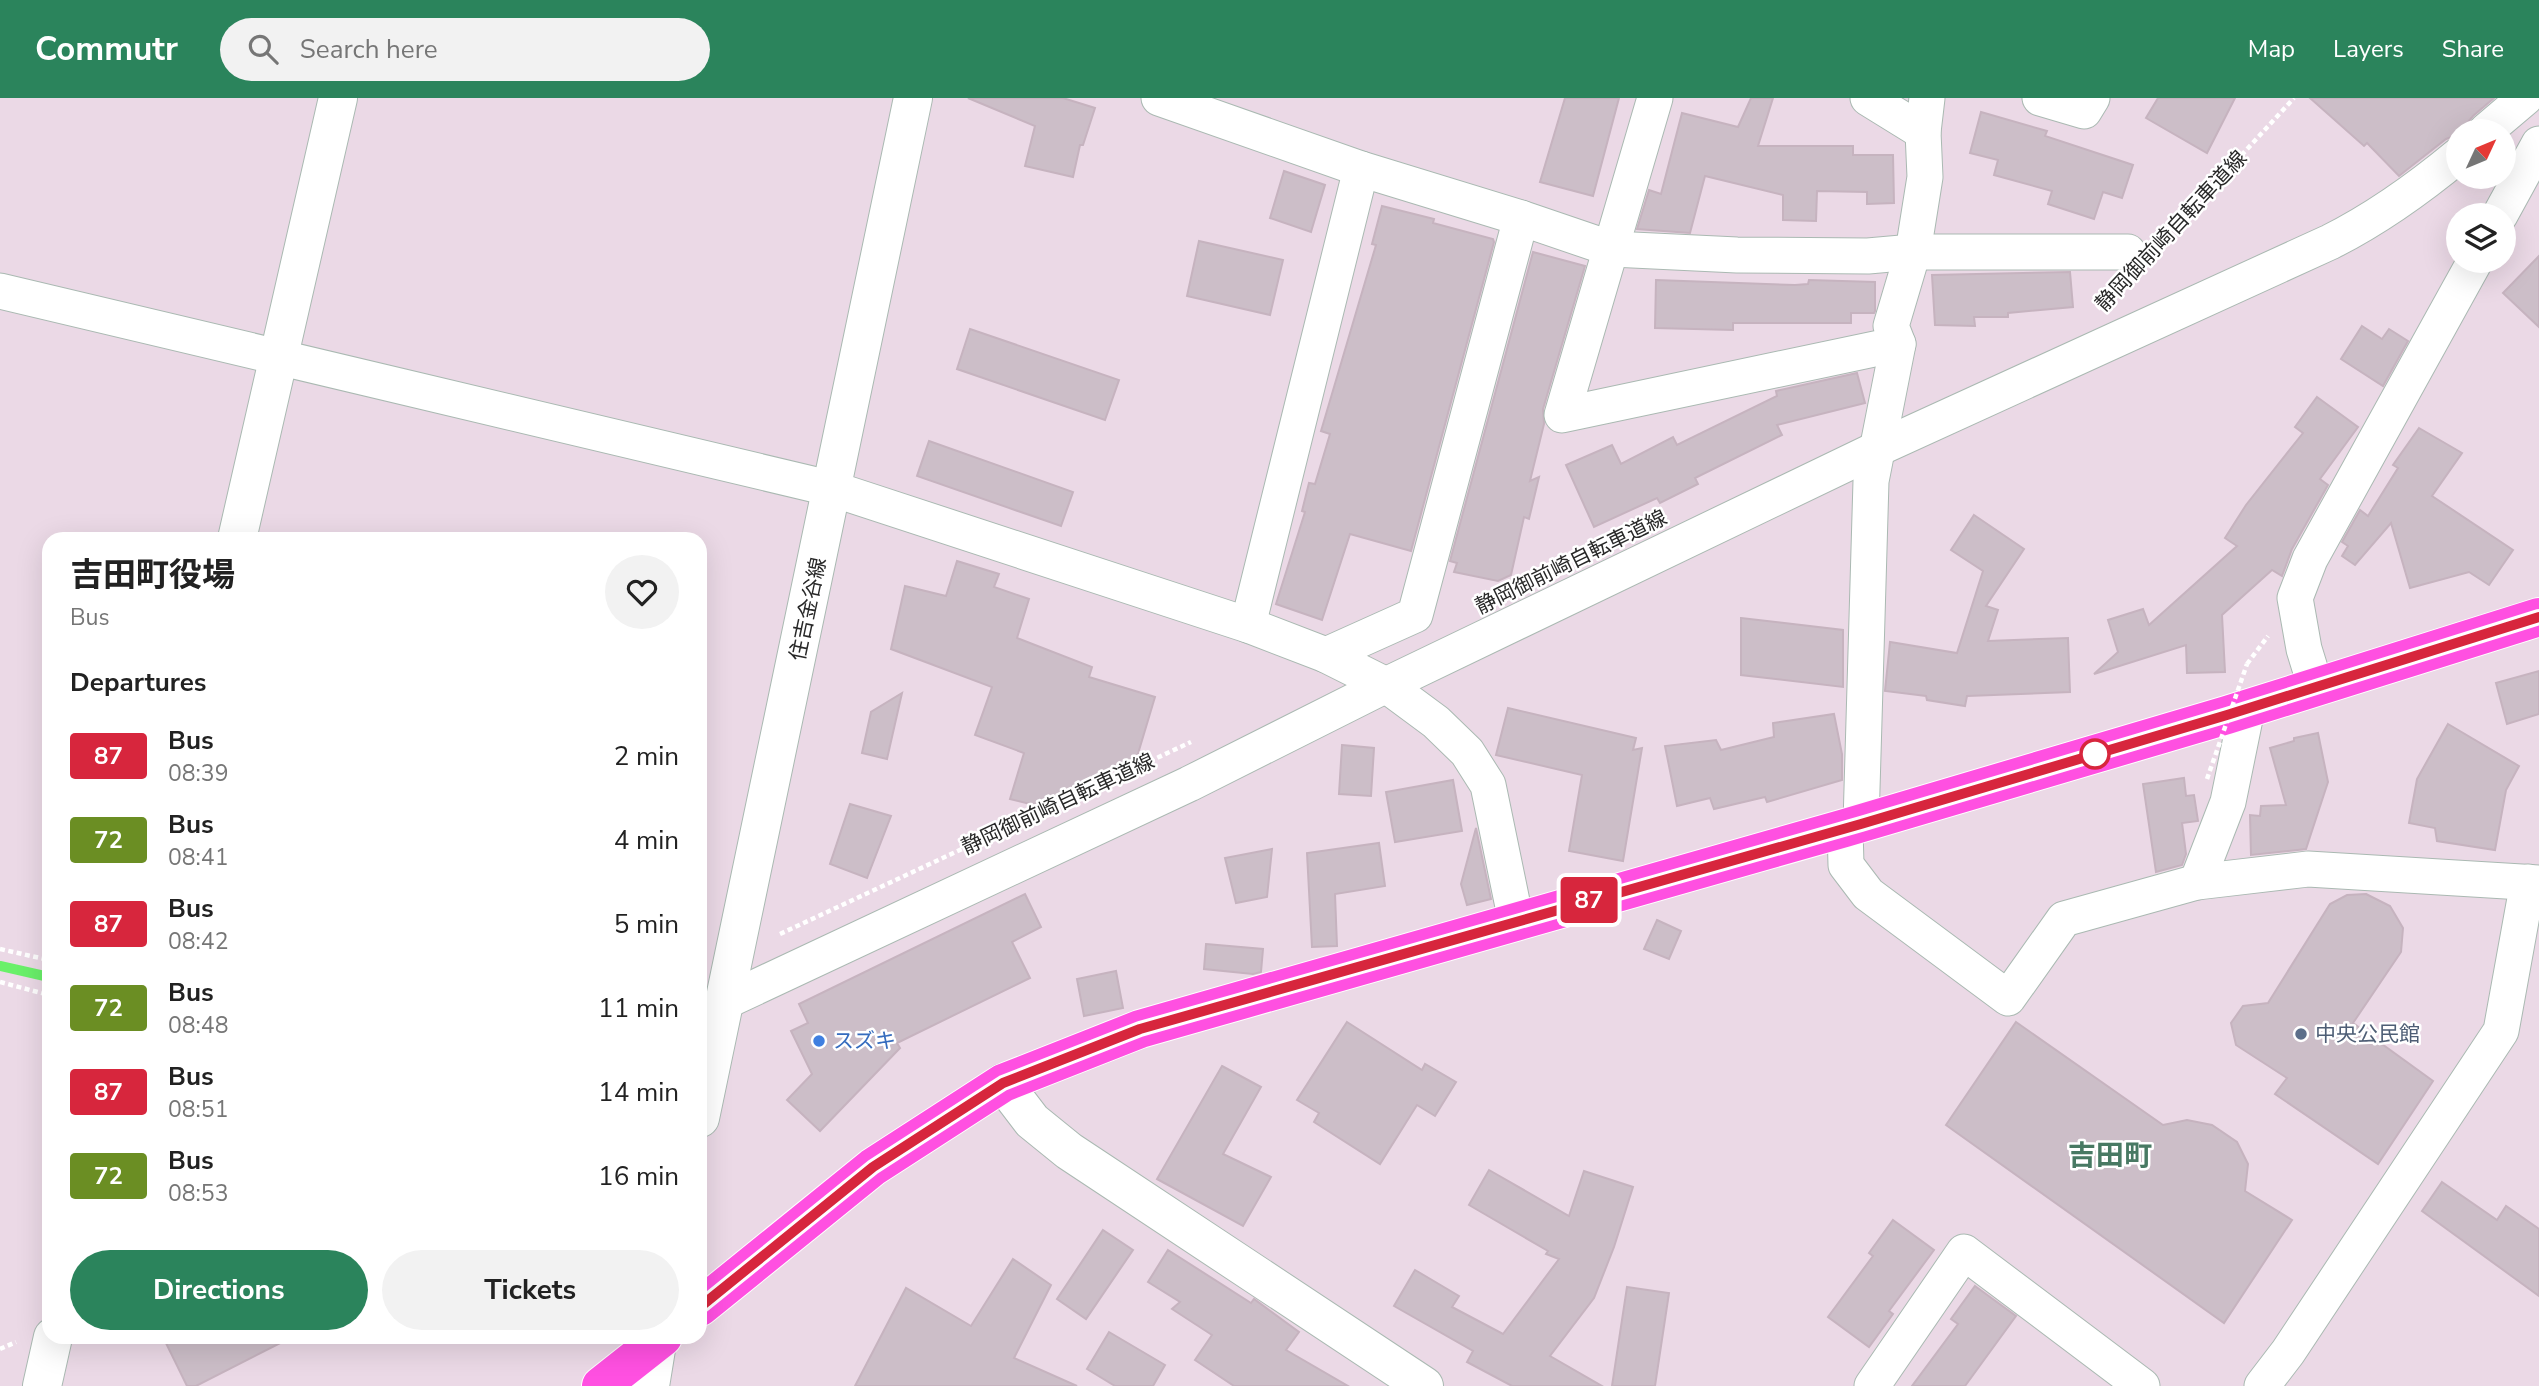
<!DOCTYPE html>
<html lang="en">
<head>
<meta charset="utf-8">
<style>
  :root { --surface:#fff; --page:#f2f2f2; --text:#222; --muted:#767676; --accent:#2b845c }
  body { margin:0; font-family:"Nunito Sans","Noto Sans JP",sans-serif; background:var(--page); color:var(--text); height:100vh; display:flex; flex-direction:column; font-size:26px; white-space:nowrap }
  * { box-sizing:border-box; margin:0 }
  p { font-size:23px; color:var(--muted) }
  .icon { flex:none; width:38px; height:38px; fill:none; stroke:currentColor; stroke-width:2; stroke-linecap:round; stroke-linejoin:round }
  .map { position:relative; flex:1; overflow:hidden }
  .side { position:absolute; left:42px; top:434px; width:665px; height:812px; display:flex; flex-direction:column; background:var(--surface); border-radius:21px; box-shadow:0 7px 28px #0002 }
  .side>* { flex:none }
  .badge { padding:0 14px; border-radius:5px; font-size:24px; line-height:46px }
  .needle { width:46px; rotate:46deg }
  .buttons { position:absolute; left:2446px; top:21px; display:grid; gap:14px }
  .buttons a { display:grid; place-items:center; width:70px; height:70px; border-radius:50%; background:var(--surface); box-shadow:0 7px 28px #0002; font-size:35px }
  .map>.badge { position:absolute; translate:-50% -50%; box-shadow:0 0 0 4px #fff }
  h2 { padding:0 28px; font-size:26px; line-height:63px }
  .round { display:grid; place-items:center; flex:none; width:74px; height:74px; border-radius:37px; background:var(--page) }
  .head { display:flex; align-items:center; justify-content:space-between; height:119px; padding:0 28px }
  h1 { font-size:33px; font-weight:700; line-height:52px }
  .action { display:flex; gap:14px; margin-top:auto; padding:14px 28px }
  .action a { flex:1; height:80px; border-radius:42px; background:var(--accent); color:#fff; font-size:28px; font-weight:700; line-height:80px; text-align:center }
  .action a+a { background:var(--page); color:var(--text) }
  ul { padding:0; list-style:none }
  li { display:flex; align-items:center; gap:21px; height:84px; padding:0 28px }
  li div { flex:1 }
  li b { display:block; font-size:26px }
  li em { font-style:normal }
  li .badge { min-width:77px; font-weight:700; text-align:center }
  header { display:flex; align-items:center; gap:42px; box-sizing:border-box; height:98px; padding:0 35px; background:var(--accent); color:#fff }
  header strong { font-size:33px }
  nav { display:flex; gap:38px; margin-inline-start:auto; font-size:24px }
  .search { width:490px; height:63px; background:var(--page); display:flex; align-items:center; gap:18px; box-sizing:border-box; padding:0 24px; border-radius:38px; color:var(--muted); font-size:26px }
  .map>svg:first-child { display:block }
  .lines { fill:none; stroke-linecap:round; stroke-linejoin:round }
  .stream { stroke:#6af06a; stroke-width:10 }
  .building { fill:#ccbec8; stroke:#c6b3bf; stroke-width:2 }
  .street-casing { stroke:#aab9b2; stroke-width:37 }
  .secondary-casing { stroke:#aab9b2; stroke-width:40 }
  .highway-casing { stroke:#fff; stroke-width:40 }
  .path { stroke:#fff; stroke-width:4.5; stroke-dasharray:5 3.5; stroke-linecap:butt }
  .street { stroke:#fff; stroke-width:35 }
  .secondary { stroke:#fff; stroke-width:38 }
  .highway { stroke:#ff50e1; stroke-width:38 }
  .path-bridge { stroke:#fff; stroke-width:4.5; stroke-dasharray:5 3.5; stroke-linecap:butt }
  .line-casing { stroke:#fff; stroke-width:16 }
  .line { stroke:#d7263d; stroke-width:10 }
  .stop-dot { fill:#fff; stroke:#d7263d; stroke-width:3.5 }
  .service-dot { fill:#5c6f8a; stroke:#fff; stroke-width:2.5 }
  .shop-dot { fill:#3f7fe0; stroke:#fff; stroke-width:2.5 }
  .labels { text-anchor:middle; stroke-width:5; stroke-linejoin:round; paint-order:stroke }
  .street-label { font-size:21px; fill:#282828; stroke:#fff }
  .service-label { font-size:21px; fill:#4e5e75; stroke:#fff; text-anchor:start }
  .shop-label { font-size:21px; fill:#366cbe; stroke:#fff; text-anchor:start }
  .district-label { font-size:28px; font-weight:bold; fill:#487963; stroke:#fff }
</style>
</head>
<body>
<header>
<strong>Commutr</strong>
<div class="search"><svg class="icon" aria-label="search" viewBox="0 0 24 24"><circle cx="10" cy="10" r="6"/><path d="M15 15l6 6"/></svg>Search here</div>
<nav><a>Map</a><a>Layers</a><a>Share</a></nav>
</header>
<div class="map">
<svg width="2539" height="1288" viewBox="0 0 2539 1288">
  <rect width="100%" height="100%" fill="#ebd9e6"/>
  <g class="lines">
    <path class="stream" d="M 0,868 L 49,879"/>
  </g>
  <g class="building">
    <path d="M 968,0 L 1063,0 L 1095,10 L 1083,47 L 1080,47 L 1073,79 L 1025,68 L 1035,28 Z"/>
    <path d="M 1565,0 L 1619,0 L 1593,98 L 1540,84 Z"/>
    <path d="M 1751,0 L 1773,0 L 1758,48 L 1853,48 L 1853,57 L 1893,57 L 1894,105 L 1867,106 L 1867,94 L 1817,93 L 1816,123 L 1783,122 L 1783,97 L 1705,78 L 1690,135 L 1637,131 L 1649,92 L 1661,96 L 1682,15 L 1738,29 Z"/>
    <path d="M 2158,0 L 2235,0 L 2207,55 L 2146,20 Z"/>
    <path d="M 2310,0 L 2494,0 L 2473,18 L 2457,37 L 2446,41 L 2399,78 L 2367,45 L 2364,48 Z"/>
    <path d="M 1981,14 L 2047,33 L 2045,38 L 2133,67 L 2122,100 L 2103,94 L 2094,121 L 2048,106 L 2052,93 L 1994,77 L 1998,62 L 1970,55 Z"/>
    <path d="M 1284,73 L 1325,87 L 1311,134 L 1270,120 Z"/>
    <path d="M 1382,108 L 1434,121 L 1433,125 L 1493,141 L 1494,144 L 1411,453 L 1350,436 L 1322,522 L 1276,506 L 1305,414 L 1302,413 L 1309,385 L 1315,386 L 1330,336 L 1321,333 L 1376,147 L 1372,146 Z"/>
    <path d="M 1199,143 L 1283,162 L 1270,217 L 1187,198 Z"/>
    <path d="M 1533,154 L 1585,168 L 1543,311 L 1544,326 L 1530,383 L 1539,379 L 1529,421 L 1524,419 L 1511,477 L 1498,483 L 1454,474 L 1457,465 L 1450,463 Z"/>
    <path d="M 2539,158 L 2539,229 L 2503,195 Z"/>
    <path d="M 2070,174 L 2073,209 L 2008,215 L 2008,219 L 1974,219 L 1975,228 L 1935,227 L 1932,177 Z"/>
    <path d="M 1656,182 L 1795,187 L 1808,186 L 1809,182 L 1875,184 L 1875,213 L 1874,215 L 1851,215 L 1851,225 L 1733,225 L 1733,232 L 1655,230 Z"/>
    <path d="M 2362,228 L 2382,241 L 2389,231 L 2408,243 L 2383,288 L 2341,261 Z"/>
    <path d="M 970,231 L 1119,282 L 1105,322 L 957,271 Z"/>
    <path d="M 1857,275 L 1865,305 L 1777,327 L 1782,337 L 1695,380 L 1698,386 L 1660,405 L 1657,400 L 1594,429 L 1566,367 L 1612,347 L 1621,366 L 1673,339 L 1677,347 L 1777,298 L 1776,293 Z"/>
    <path d="M 2317,299 L 2358,329 L 2320,381 L 2328,387 L 2292,451 L 2282,478 L 2272,472 L 2222,517 L 2225,574 L 2187,575 L 2186,547 L 2094,576 L 2118,554 L 2108,522 L 2143,511 L 2149,527 L 2237,448 L 2225,440 L 2246,407 L 2303,335 L 2295,329 Z"/>
    <path d="M 2419,330 L 2462,355 L 2432,398 L 2513,452 L 2489,487 L 2469,474 L 2410,490 L 2391,425 L 2355,467 L 2342,458 L 2348,448 L 2342,444 L 2360,412 L 2368,418 L 2398,370 L 2393,367 Z"/>
    <path d="M 929,343 L 1073,394 L 1061,428 L 917,378 Z"/>
    <path d="M 1974,417 L 2024,451 L 1986,508 L 1998,512 L 1988,543 L 2068,540 L 2070,594 L 1967,598 L 1965,608 L 1927,602 L 1926,598 L 1885,593 L 1890,544 L 1957,555 L 1983,473 L 1951,452 Z"/>
    <path d="M 957,463 L 999,476 L 994,489 L 1029,501 L 1017,540 L 1092,569 L 1089,579 L 1155,599 L 1137,659 L 1034,707 L 1010,701 L 1024,655 L 975,637 L 992,589 L 891,551 L 905,488 L 946,498 Z"/>
    <path d="M 1741,520 L 1843,532 L 1843,589 L 1741,577 Z"/>
    <path d="M 2539,573 L 2539,616 L 2507,626 L 2496,585 Z"/>
    <path d="M 902,595 L 887,661 L 862,655 L 871,614 Z"/>
    <path d="M 1508,610 L 1636,640 L 1633,652 L 1642,650 L 1623,763 L 1569,753 L 1582,677 L 1496,657 Z"/>
    <path d="M 1834,616 L 1842,656 L 1842,682 L 1767,704 L 1765,699 L 1714,711 L 1710,700 L 1677,708 L 1665,648 L 1716,642 L 1721,652 L 1774,639 L 1773,625 Z"/>
    <path d="M 2448,626 L 2519,668 L 2506,692 L 2495,752 L 2437,743 L 2435,730 L 2409,725 L 2417,681 Z"/>
    <path d="M 2318,635 L 2328,684 L 2306,751 L 2251,757 L 2250,717 L 2260,718 L 2261,708 L 2286,707 L 2270,650 L 2294,643 L 2294,640 Z"/>
    <path d="M 1342,647 L 1374,650 L 1371,698 L 1339,696 Z"/>
    <path d="M 2184,680 L 2186,698 L 2194,697 L 2198,723 L 2182,725 L 2186,756 L 2182,767 L 2156,774 L 2143,686 Z"/>
    <path d="M 1453,682 L 1462,733 L 1395,744 L 1386,694 Z"/>
    <path d="M 850,706 L 891,718 L 867,780 L 830,766 Z"/>
    <path d="M 1476,730 L 1491,801 L 1467,807 L 1461,786 Z"/>
    <path d="M 1379,745 L 1385,788 L 1335,796 L 1337,848 L 1312,849 L 1307,755 Z"/>
    <path d="M 1272,751 L 1267,799 L 1236,805 L 1225,760 Z"/>
    <path d="M 1025,796 L 1041,829 L 1012,844 L 1030,880 L 897,945 L 900,950 L 820,1033 L 787,1002 L 812,976 L 791,933 L 808,925 L 799,906 Z"/>
    <path d="M 2366,796 L 2390,808 L 2403,830 L 2401,854 L 2353,925 L 2433,983 L 2378,1066 L 2275,996 L 2287,980 L 2236,947 L 2231,925 L 2243,908 L 2268,905 L 2330,806 L 2347,797 Z"/>
    <path d="M 1657,822 L 1681,833 L 1669,861 L 1644,851 Z"/>
    <path d="M 1206,846 L 1263,851 L 1261,874 L 1253,876 L 1204,871 Z"/>
    <path d="M 1116,873 L 1123,910 L 1084,918 L 1077,881 Z"/>
    <path d="M 1347,924 L 1422,972 L 1425,966 L 1456,984 L 1435,1018 L 1417,1007 L 1380,1066 L 1314,1024 L 1319,1015 L 1297,1002 Z"/>
    <path d="M 2016,924 L 2163,1027 L 2187,1022 L 2212,1027 L 2237,1044 L 2248,1066 L 2245,1093 L 2292,1122 L 2224,1225 L 1946,1027 Z"/>
    <path d="M 1222,968 L 1261,989 L 1223,1056 L 1271,1079 L 1243,1128 L 1157,1081 Z"/>
    <path d="M 1489,1072 L 1569,1118 L 1584,1073 L 1633,1089 L 1614,1149 L 1594,1200 L 1550,1258 L 1602,1288 L 1512,1288 L 1467,1264 L 1473,1253 L 1394,1208 L 1415,1172 L 1459,1198 L 1452,1209 L 1503,1236 L 1559,1161 L 1546,1156 L 1548,1153 L 1469,1107 Z"/>
    <path d="M 2442,1084 L 2497,1122 L 2506,1108 L 2539,1131 L 2539,1198 L 2422,1113 Z"/>
    <path d="M 1893,1122 L 1934,1152 L 1889,1213 L 1893,1216 L 1869,1249 L 1828,1219 L 1873,1158 L 1869,1155 Z"/>
    <path d="M 1103,1132 L 1133,1152 L 1086,1221 L 1057,1201 Z"/>
    <path d="M 1168,1152 L 1251,1205 L 1254,1201 L 1299,1234 L 1286,1252 L 1348,1288 L 1234,1288 L 1195,1262 L 1212,1237 L 1172,1211 L 1180,1204 L 1148,1184 Z"/>
    <path d="M 1013,1161 L 1051,1187 L 1014,1260 L 1077,1288 L 855,1288 L 906,1190 L 971,1228 Z"/>
    <path d="M 1975,1188 L 2016,1218 L 1965,1288 L 1912,1288 L 1958,1226 L 1951,1221 Z"/>
    <path d="M 1627,1189 L 1669,1195 L 1655,1288 L 1612,1288 Z"/>
    <path d="M 1109,1234 L 1165,1267 L 1153,1288 L 1115,1288 L 1087,1271 Z"/>
    <path d="M 163,1239 L 292,1239 L 196,1288 L 187,1288 Z"/>
  </g>
  <g class="lines">
    <defs>
      <g id="street">
        <path d="M 1159,0 L 1361,71 L 1521,120 L 1612,151 L 1737,157 L 1868,158 L 1913,154 L 2128,154"/>
        <path d="M 1655,0 L 1562,317 L 1898,246"/>
        <path d="M 1868,0 L 1923,34"/>
        <path d="M 2040,0 L 2084,13 L 2092,0"/>
        <path d="M 2486,33 L 2525,0"/>
        <path d="M 2500,117 L 2539,46"/>
        <path d="M 0,193 L 833,391 L 1248,527 L 1326,557 L 1386,587 L 1436,624 L 1467,654 L 1488,687 L 1516,823"/>
        <path d="M 1248,527 L 1361,71"/>
        <path d="M 1326,557 L 1415,517 L 1521,120"/>
        <path d="M 2316,590 L 2304,551 L 2295,500 L 2310,461 L 2475,163"/>
        <path d="M 1861,725 L 1871,383 L 1898,246 L 1891,228 L 1913,154 L 1925,79 L 1923,34 L 1927,0"/>
        <path d="M 1845,730 L 1846,767 L 1868,796 L 2008,900 L 2064,821 L 2197,784 L 2308,771 L 2539,785"/>
        <path d="M 2197,784 L 2228,704 L 2247,611"/>
        <path d="M 722,905 L 1189,686 L 1386,587 L 1879,350 L 2330,144 C 2378,120 2418,91 2459,57"/>
        <path d="M 1872,1288 L 1964,1154 L 2142,1288"/>
        <path d="M 2262,1288 L 2288,1254 L 2501,933 L 2528,784"/>
      </g>
      <g id="secondary">
        <path d="M 237,441 L 338,0"/>
        <path d="M 1003,985 L 1032,1023 L 1069,1053 L 1424,1288"/>
        <path d="M 700,1020 L 913,0"/>
        <path d="M 42,1288 L 53,1239"/>
        <path d="M 650,1288 L 658,1239"/>
      </g>
      <g id="highway">
        <path d="M 700,1209 L 873,1069 L 1003,985 L 1140,931 L 1845,730 L 2227,617 L 2539,519"/>
        <path d="M 601,1288 L 663,1239"/>
      </g>
    </defs>
    <use href="#street" class="street-casing"/>
    <use href="#secondary" class="secondary-casing"/>
    <use href="#highway" class="highway-casing"/>
    <g class="path">
      <path d="M 2161,145 L 2294,0"/>
      <path d="M 2098,211 L 2122,188"/>
      <path d="M 2247,566 L 2268,538"/>
      <path d="M 780,836 L 1191,644"/>
      <path d="M 0,851 L 49,862"/>
      <path d="M 0,884 L 49,897"/>
      <path d="M 0,1251 L 16,1244"/>
    </g>
    <use href="#street" class="street"/>
    <use href="#secondary" class="secondary"/>
    <use href="#highway" class="highway"/>
    <path class="path-bridge" d="M 2207,681 L 2247,566"/>
  </g>
  <g class="lines">
    <defs>
      <path id="line" d="M 700,1209 L 873,1069 L 1003,985 L 1140,931 L 1861,726 L 2227,617 L 2539,519"/>
    </defs>
    <use href="#line" class="line-casing"/>
    <use href="#line" class="line"/>
  </g>
  <circle class="stop-dot" cx="2095" cy="656" r="14"/>
  <circle class="service-dot" cx="2301" cy="936" r="7"/>
  <circle class="shop-dot" cx="819" cy="943" r="7"/>
  <g class="labels">
    <g class="street-label">
      <text transform="translate(2171 133) rotate(-47)" y="7">静岡御前崎自転車道線</text>
      <text transform="translate(1571 464) rotate(-26)" y="7">静岡御前崎自転車道線</text>
      <text transform="translate(808 511) rotate(-78)" y="7">住吉金谷線</text>
      <text transform="translate(1058 706) rotate(-25)" y="7">静岡御前崎自転車道線</text>
    </g>
    <g class="service-label">
      <text x="2315" y="943">中央公民館</text>
    </g>
    <g class="shop-label">
      <text x="833" y="950">スズキ</text>
    </g>
    <g class="district-label">
      <text x="2110" y="1067">吉田町</text>
    </g>
  </g>
</svg>
<div class="buttons">
<a><svg class="needle" viewBox="-14 -14 28 28"><path d="M0-13l5 13h-10z" fill="#e53935"/><path d="M0 13l5-13h-10z" fill="#767676"/></svg></a>
<a><svg class="icon" aria-label="layers" viewBox="0 0 24 24"><path d="M12 4l9 5-9 5-9-5zM3 14l9 5 9-5"/></svg></a>
</div>
<b class="badge" style="left:1589px;top:802px;background:#d7263d;color:#fff">87</b>
<section class="side">
<div class="head"><div><h1>吉田町役場</h1><p>Bus</p></div><a class="round"><svg class="icon" aria-label="heart" viewBox="0 0 24 24"><path d="M12 20l-8-8c-3-5 5-10 8-4 3-6 11-1 8 4z"/></svg></a></div>
<h2>Departures</h2>
<ul>
<li><span class="badge" style="background:#d7263d;color:#fff">87</span><div><b>Bus</b><p>08:39</p></div><em>2 min</em></li>
<li><span class="badge" style="background:#6b8e23;color:#fff">72</span><div><b>Bus</b><p>08:41</p></div><em>4 min</em></li>
<li><span class="badge" style="background:#d7263d;color:#fff">87</span><div><b>Bus</b><p>08:42</p></div><em>5 min</em></li>
<li><span class="badge" style="background:#6b8e23;color:#fff">72</span><div><b>Bus</b><p>08:48</p></div><em>11 min</em></li>
<li><span class="badge" style="background:#d7263d;color:#fff">87</span><div><b>Bus</b><p>08:51</p></div><em>14 min</em></li>
<li><span class="badge" style="background:#6b8e23;color:#fff">72</span><div><b>Bus</b><p>08:53</p></div><em>16 min</em></li>
</ul>
<div class="action"><a>Directions</a><a>Tickets</a></div>
</section>
</div>
</body>
</html>
